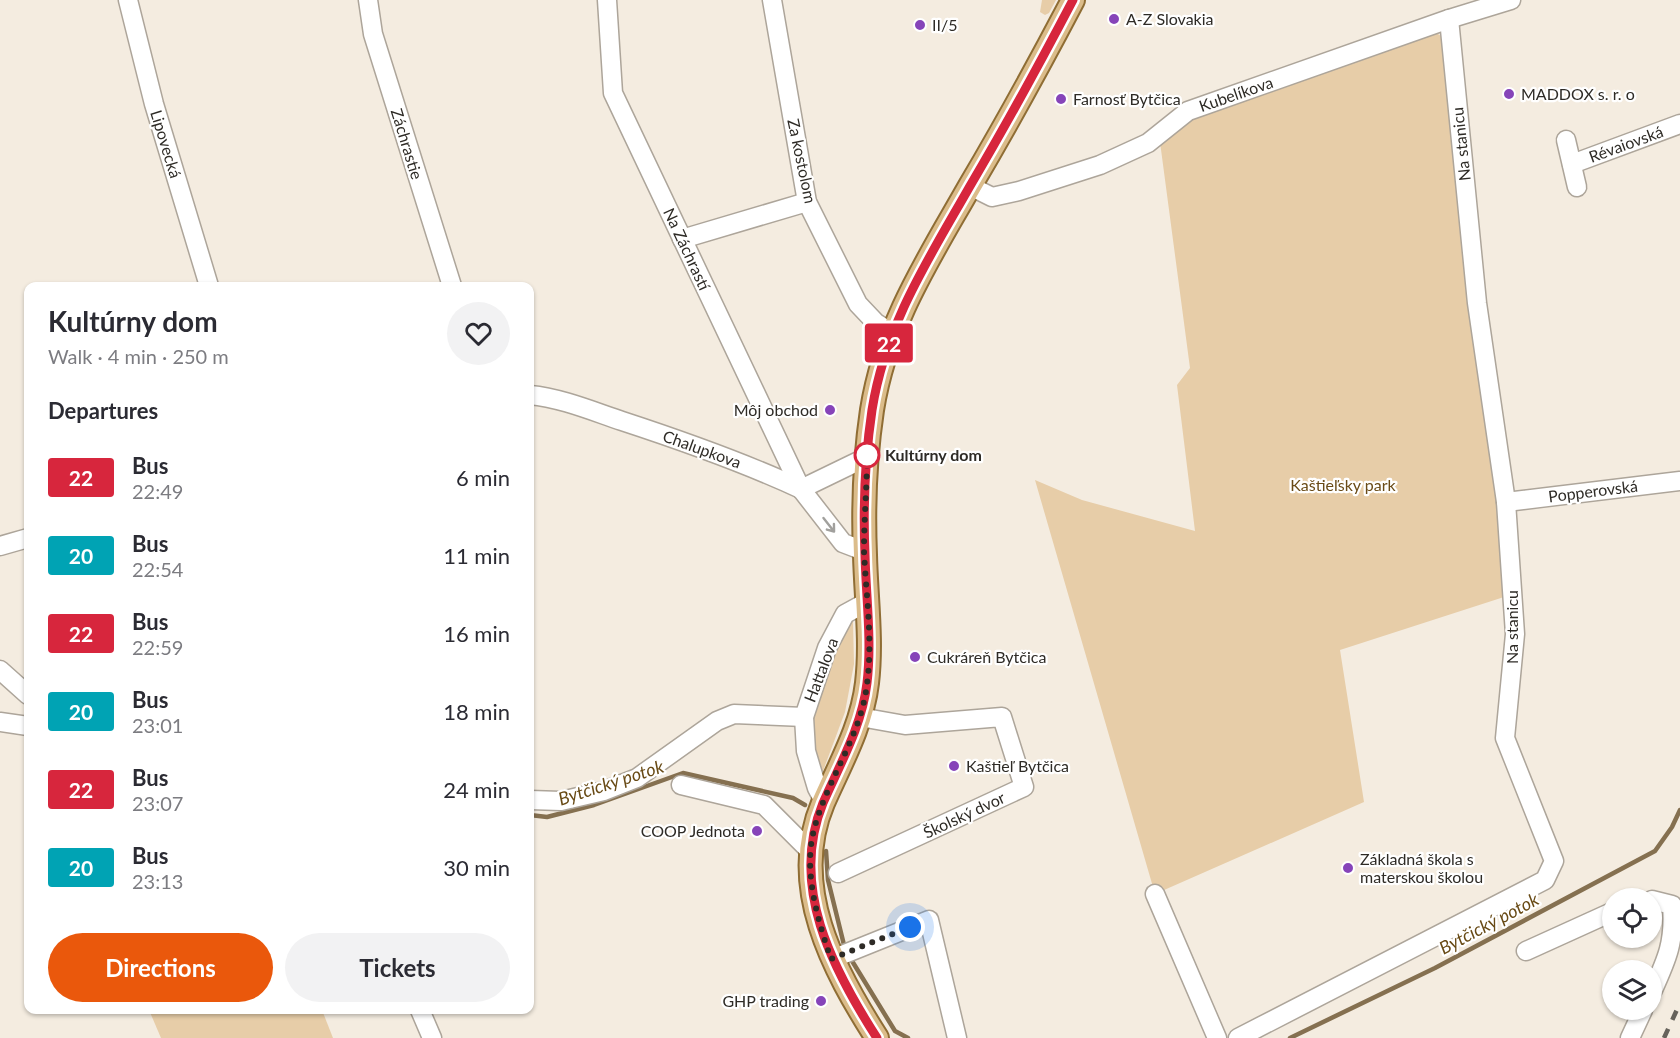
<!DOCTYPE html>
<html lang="en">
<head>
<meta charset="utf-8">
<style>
  :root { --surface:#fff; --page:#f2f2f3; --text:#2b2b33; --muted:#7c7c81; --accent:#ea580c }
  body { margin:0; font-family:Lato,sans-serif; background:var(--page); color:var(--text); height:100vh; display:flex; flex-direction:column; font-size:22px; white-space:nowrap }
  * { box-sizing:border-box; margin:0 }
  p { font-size:20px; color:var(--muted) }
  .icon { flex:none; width:33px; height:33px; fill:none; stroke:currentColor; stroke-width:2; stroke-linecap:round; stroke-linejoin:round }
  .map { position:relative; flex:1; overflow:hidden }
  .details { position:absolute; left:24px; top:282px; width:510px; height:732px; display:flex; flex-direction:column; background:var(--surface); border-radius:12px; box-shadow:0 2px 4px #0004 }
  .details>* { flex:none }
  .badge { padding:0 12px; border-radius:4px; font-size:21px; line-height:39px }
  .controls { position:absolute; left:1602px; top:888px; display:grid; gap:12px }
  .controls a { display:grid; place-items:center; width:60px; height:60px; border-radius:50%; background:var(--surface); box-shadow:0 2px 4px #0004; font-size:30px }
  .you { position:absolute; width:30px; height:30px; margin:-15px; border:4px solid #fff; border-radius:50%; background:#1a73e8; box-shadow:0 0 0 9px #1a73e833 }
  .map>.badge { position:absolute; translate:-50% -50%; box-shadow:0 0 0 3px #fff }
  h2 { padding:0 24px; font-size:22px; line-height:54px }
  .round { display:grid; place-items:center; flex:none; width:63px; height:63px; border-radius:32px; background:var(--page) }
  .headline { display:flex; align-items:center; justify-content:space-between; height:102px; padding:0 24px }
  h1 { font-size:28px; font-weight:700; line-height:45px }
  .action { display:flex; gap:12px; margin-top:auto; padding:12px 24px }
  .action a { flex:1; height:69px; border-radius:36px; background:var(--accent); color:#fff; font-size:24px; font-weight:700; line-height:69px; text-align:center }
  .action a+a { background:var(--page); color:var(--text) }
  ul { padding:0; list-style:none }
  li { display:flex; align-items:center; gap:18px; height:78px; padding:0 24px }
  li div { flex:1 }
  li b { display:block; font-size:22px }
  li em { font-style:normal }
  li .badge { min-width:66px; font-weight:700; text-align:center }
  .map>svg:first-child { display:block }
  .green { fill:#e7cda8 }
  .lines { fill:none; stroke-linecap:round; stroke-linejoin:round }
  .stream { stroke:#857050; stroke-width:4.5 }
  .minor-casing { stroke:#ada59a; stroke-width:21 }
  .major-casing { stroke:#8f6d34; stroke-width:26 }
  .minor { stroke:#fff; stroke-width:18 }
  .major { stroke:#dbbc8a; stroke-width:22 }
  .rail { stroke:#66625b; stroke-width:4.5; stroke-dasharray:10 10; stroke-linecap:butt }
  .oneway { stroke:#a1a09d }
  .line-casing { stroke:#fff; stroke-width:14 }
  .line { stroke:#d7263d; stroke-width:9 }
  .walk { stroke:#2e2b26; stroke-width:6; stroke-dasharray:0 10.8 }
  .poi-dot { fill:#8644b9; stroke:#fff; stroke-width:2 }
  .stop-dot { fill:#fff; stroke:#d7263d; stroke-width:3 }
  .labels { text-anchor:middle; stroke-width:4.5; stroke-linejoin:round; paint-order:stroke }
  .poi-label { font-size:16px; fill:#2e2b26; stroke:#fff; text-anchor:start }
  .street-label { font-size:16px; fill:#2e2b26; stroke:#fff }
  .stop-label { font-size:16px; font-weight:bold; fill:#2e2b26; stroke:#fff; text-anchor:start }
  .park-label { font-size:16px; fill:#6a4b17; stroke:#fff }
  .water-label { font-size:18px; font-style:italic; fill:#684a15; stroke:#fff }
</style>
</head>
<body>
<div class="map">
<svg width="1680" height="1038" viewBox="0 0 1680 1038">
  <rect width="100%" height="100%" fill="#f4ece0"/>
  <g class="green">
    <path d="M 1042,0 L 1056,0 L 1049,13 L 1045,15 L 1040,12 Z"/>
    <path d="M 1432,30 L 1444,38 L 1499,502 L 1504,597 L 1340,650 L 1364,802 L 1155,894 L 1035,480 L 1082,500 L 1195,531 L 1177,385 L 1190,368 L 1160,142 L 1182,122 Z"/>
    <path d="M 850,620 L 853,621 L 854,664 L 845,712 L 820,779 L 807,728 L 820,676 Z"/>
    <path d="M 149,1010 L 322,1010 L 333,1038 L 161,1038 Z"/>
  </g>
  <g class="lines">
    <g class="stream">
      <path d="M 530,815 L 547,817 L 594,805 L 683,773 L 793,798 L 805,805"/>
      <path d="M 826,851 L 828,880 L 845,949"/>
      <path d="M 849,956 L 895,1031 L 908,1038"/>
      <path d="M 1290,1038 L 1435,968 L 1655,851 L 1672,827 L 1680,810"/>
    </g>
    <defs>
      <g id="minor">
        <path d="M 128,0 L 154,104 L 209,286"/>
        <path d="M 368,0 L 373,34 L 452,286"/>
        <path d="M 607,0 L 613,93 L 801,489 L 843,543 L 864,551"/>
        <path d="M 772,0 L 807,202 L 858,304 L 876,323 L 892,333"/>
        <path d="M 1566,140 L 1577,187"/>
        <path d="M 1572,164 L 1680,124"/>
        <path d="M 970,186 L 992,197 L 1019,191 L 1100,165 L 1148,143 L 1188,111 L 1449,19 L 1511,0"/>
        <path d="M 682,239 L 807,202"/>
        <path d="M 530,395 C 561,398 592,411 622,421 C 683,441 743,462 801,489"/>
        <path d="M 801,489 L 867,457"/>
        <path d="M 1506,502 L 1680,481"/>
        <path d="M 0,546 L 28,538"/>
        <path d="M 0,670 L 28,695"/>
        <path d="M 0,722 L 28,726"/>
        <path d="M 681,785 L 764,805 L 811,852"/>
        <path d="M 530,800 L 561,801 L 604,791 L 637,778 L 717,721 L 734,714 L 804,717"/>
        <path d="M 824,801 L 817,788 L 806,751 L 804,717 L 827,648 L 845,614 L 867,602"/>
        <path d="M 838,873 L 1024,787 L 1002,717 L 905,725 L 860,717"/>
        <path d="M 1155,894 L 1217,1038"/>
        <path d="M 1652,900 L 1672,905 C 1675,942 1667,959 1652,992"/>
        <path d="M 1526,951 L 1612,912"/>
        <path d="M 832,959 L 929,920 L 957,1038"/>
        <path d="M 420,1010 L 432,1038"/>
        <path d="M 1238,1038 L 1545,880 L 1554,861 L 1505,738 L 1515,634 L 1506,502 L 1477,303 L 1449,19"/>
        <path d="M 1630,1038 L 1643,1010"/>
      </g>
      <path id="major" d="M 877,1038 C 833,969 788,886 823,803 C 840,764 862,726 867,683 C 872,641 866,597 865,555 C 863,507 865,457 872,410 C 886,323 928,260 970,186 C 1006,125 1040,63 1073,0"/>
    </defs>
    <use href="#minor" class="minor-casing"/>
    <use href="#major" class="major-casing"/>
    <use href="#minor" class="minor"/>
    <use href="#major" class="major"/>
    <path class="rail" d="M 1664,1038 L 1680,1003"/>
  </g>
  <defs><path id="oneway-shaft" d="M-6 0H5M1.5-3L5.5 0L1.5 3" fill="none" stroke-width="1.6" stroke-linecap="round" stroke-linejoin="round" transform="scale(1.5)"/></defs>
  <use class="oneway" href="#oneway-shaft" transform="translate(829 525) rotate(52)"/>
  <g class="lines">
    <defs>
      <path id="line" d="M 877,1038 C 832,968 789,886 823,803 C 840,764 862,726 867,683 C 872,641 866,597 865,555 C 863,507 865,457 872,410 C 886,323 928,260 970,186 C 1006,125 1040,63 1073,0"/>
    </defs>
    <use href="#line" class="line-casing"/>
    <use href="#line" class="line"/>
    <path class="walk" d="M 867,455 C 867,487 864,519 864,551 C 866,595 873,640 867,684 C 861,738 825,781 813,834 C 804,874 818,921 831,959 L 910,927"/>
  </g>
  <g class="poi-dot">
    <circle cx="1114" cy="19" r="6"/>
    <circle cx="920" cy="25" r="6"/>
    <circle cx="1509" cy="94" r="6"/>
    <circle cx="1061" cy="99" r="6"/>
    <circle cx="830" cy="410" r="6"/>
    <circle cx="915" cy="657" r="6"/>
    <circle cx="954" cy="766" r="6"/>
    <circle cx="757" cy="831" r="6"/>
    <circle cx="1348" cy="868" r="6"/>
    <circle cx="821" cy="1001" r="6"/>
  </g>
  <circle class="stop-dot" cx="867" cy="455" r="12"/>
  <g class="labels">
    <g class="poi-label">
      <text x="1126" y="25">A-Z Slovakia</text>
      <text x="932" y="31">II/5</text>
      <text x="1521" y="100">MADDOX s. r. o</text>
      <text x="1073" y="105">Farnosť Bytčica</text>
      <text x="818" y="416" text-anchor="end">Môj obchod</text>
      <text x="927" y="663">Cukráreň Bytčica</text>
      <text x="966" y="772">Kaštieľ Bytčica</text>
      <text x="745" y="837" text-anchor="end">COOP Jednota</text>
      <text x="1360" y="865">Základná škola s<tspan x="1360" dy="18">materskou školou</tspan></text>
      <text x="809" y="1007" text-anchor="end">GHP trading</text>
    </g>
    <g class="street-label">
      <text transform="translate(1236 94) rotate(-19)" y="6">Kubelíkova</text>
      <text transform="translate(166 144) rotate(73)" y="6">Lipovecká</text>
      <text transform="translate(407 144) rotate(73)" y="6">Záchrastie</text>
      <text transform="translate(1461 144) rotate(-96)" y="6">Na stanicu</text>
      <text transform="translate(1626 144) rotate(-20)" y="6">Révaiovská</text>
      <text transform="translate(802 161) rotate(78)" y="6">Za kostolom</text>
      <text transform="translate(687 249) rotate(65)" y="6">Na Záchrastí</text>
      <text transform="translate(702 449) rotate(20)" y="6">Chalupkova</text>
      <text transform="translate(1593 491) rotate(-7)" y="6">Popperovská</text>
      <text transform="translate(1512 627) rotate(-90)" y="6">Na stanicu</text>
      <text transform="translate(821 670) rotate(-69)" y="6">Hattalova</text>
      <text transform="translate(964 815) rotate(-25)" y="6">Školský dvor</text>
    </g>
    <g class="stop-label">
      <text x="885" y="461">Kultúrny dom</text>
    </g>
    <g class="park-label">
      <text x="1343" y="491">Kaštieľsky park</text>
    </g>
    <g class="water-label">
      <text transform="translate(611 783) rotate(-18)" y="6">Bytčický potok</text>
      <text transform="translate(1489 924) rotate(-28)" y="6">Bytčický potok</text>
    </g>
  </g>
</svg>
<div class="controls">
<a><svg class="icon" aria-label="locate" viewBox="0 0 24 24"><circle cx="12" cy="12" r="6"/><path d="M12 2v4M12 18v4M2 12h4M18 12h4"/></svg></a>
<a><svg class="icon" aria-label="layers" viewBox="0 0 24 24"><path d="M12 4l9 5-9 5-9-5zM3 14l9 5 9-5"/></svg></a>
</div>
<div class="you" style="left:910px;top:927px"></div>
<b class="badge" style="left:889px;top:343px;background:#d7263d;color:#fff">22</b>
<section class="details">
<div class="headline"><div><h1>Kultúrny dom</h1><p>Walk · 4 min · 250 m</p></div><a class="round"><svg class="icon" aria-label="heart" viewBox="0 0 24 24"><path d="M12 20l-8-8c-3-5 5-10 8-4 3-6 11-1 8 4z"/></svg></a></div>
<h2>Departures</h2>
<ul>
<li><span class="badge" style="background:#d7263d;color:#fff">22</span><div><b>Bus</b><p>22:49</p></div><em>6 min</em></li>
<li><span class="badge" style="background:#00a3b4;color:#fff">20</span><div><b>Bus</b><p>22:54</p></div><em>11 min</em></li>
<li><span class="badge" style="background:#d7263d;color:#fff">22</span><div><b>Bus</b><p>22:59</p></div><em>16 min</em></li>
<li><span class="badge" style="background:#00a3b4;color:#fff">20</span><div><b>Bus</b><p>23:01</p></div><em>18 min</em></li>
<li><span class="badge" style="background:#d7263d;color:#fff">22</span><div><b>Bus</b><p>23:07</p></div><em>24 min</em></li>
<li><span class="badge" style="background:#00a3b4;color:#fff">20</span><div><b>Bus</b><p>23:13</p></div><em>30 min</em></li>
</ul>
<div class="action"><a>Directions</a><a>Tickets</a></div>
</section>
</div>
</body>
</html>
